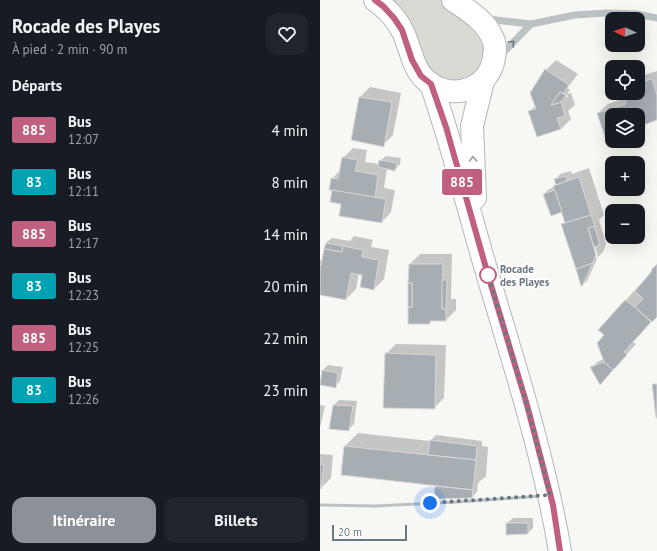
<!DOCTYPE html>
<html lang="fr">
<head>
<meta charset="utf-8">
<style>
  :root { --surface:#171b24; --page:#20242c; --text:#f1f3f6; --muted:#9ea1a6; --accent:#8c9099 }
  body { margin:0; font-family:"PT Sans",sans-serif; background:var(--page); color:var(--text); height:100vh; display:flex; flex-direction:column; font-size:15px; white-space:nowrap }
  * { box-sizing:border-box; margin:0 }
  p { font-size:13px; color:var(--muted) }
  .icon { flex:none; width:22px; height:22px; fill:none; stroke:currentColor; stroke-width:2; stroke-linecap:round; stroke-linejoin:round }
  .map { position:relative; flex:1; overflow:hidden }
  .details { display:flex; flex-direction:column; background:var(--surface); width:320px }
  .details>* { flex:none }
  .badge { padding:0 8px; border-radius:3px; font-size:14px; line-height:26px }
  .needle { width:26px; rotate:273deg }
  .fabs { position:absolute; left:285px; top:12px; display:grid; gap:8px }
  .fabs a { display:grid; place-items:center; width:40px; height:40px; border-radius:8px; background:var(--surface); box-shadow:0 4px 16px #0002; font-size:20px }
  .scale { position:absolute; left:12px; bottom:10px; width:75px; box-sizing:border-box; padding-left:4px; border:2px solid #697983; border-top:0; font-size:11px; line-height:14px; white-space:nowrap; color:#697983; -webkit-text-stroke:3px #fff; paint-order:stroke }
  .you { position:absolute; width:20px; height:20px; margin:-10px; border:3px solid #fff; border-radius:50%; background:#1a73e8; box-shadow:0 0 0 6px #1a73e833 }
  .map>.badge { position:absolute; translate:-50% -50%; box-shadow:0 0 0 2px #fff }
  h2 { padding:0 12px; font-size:15px; line-height:36px }
  .round { display:grid; place-items:center; flex:none; width:42px; height:42px; border-radius:12px; background:var(--page) }
  .headline { display:flex; align-items:center; justify-content:space-between; height:68px; padding:0 12px }
  h1 { font-size:19px; font-weight:700; line-height:30px }
  .primary-button { display:flex; gap:8px; margin-top:auto; padding:8px 12px }
  .primary-button a { flex:1; height:46px; border-radius:12px; background:var(--accent); color:#fff; font-size:16px; font-weight:700; line-height:46px; text-align:center }
  .primary-button a+a { background:var(--page); color:var(--text) }
  ul { padding:0; list-style:none }
  li { display:flex; align-items:center; gap:12px; height:52px; padding:0 12px }
  li div { flex:1 }
  li b { display:block; font-size:15px }
  li em { font-style:normal }
  li .badge { min-width:44px; font-weight:700; text-align:center }
  main { display:flex; flex:1; min-height:0 }
  .map>svg:first-child { display:block }
  .green { fill:#d7dbd4 }
  .shadow { fill:#0003; fill-rule:evenodd }
  .building { fill:#a7aeb3; stroke:#d9d8d7 }
  .lines { fill:none; stroke-linecap:round; stroke-linejoin:round }
  .secondary-casing { stroke:#b1b7bb; stroke-width:24 }
  .service { stroke:#bcc1c4; stroke-width:3 }
  .tertiary { stroke:#bcc1c4; stroke-width:7 }
  .secondary { stroke:#fff; stroke-width:22 }
  .oneway { stroke:#697983 }
  .oneway2 { stroke:#96a1a8 }
  .line-casing { stroke:#fff; stroke-width:9 }
  .line { stroke:#c05f7e; stroke-width:6 }
  .walk { stroke:#697983; stroke-width:4; stroke-dasharray:0 7.2 }
  .stop-dot { fill:#fff; stroke:#c05f7e; stroke-width:2 }
  .labels { text-anchor:middle; stroke-width:4; stroke-linejoin:round; paint-order:stroke }
  .stop-label { font-size:11px; font-weight:bold; fill:#697983; stroke:#fff; text-anchor:start }
</style>
</head>
<body>
<main>
<section class="details">
<div class="headline"><div><h1>Rocade des Playes</h1><p>À pied · 2 min · 90 m</p></div><a class="round"><svg class="icon" aria-label="heart" viewBox="0 0 24 24"><path d="M12 20l-8-8c-3-5 5-10 8-4 3-6 11-1 8 4z"/></svg></a></div>
<h2>Départs</h2>
<ul>
<li><span class="badge" style="background:#c05f7e;color:#fff">885</span><div><b>Bus</b><p>12:07</p></div><em>4 min</em></li>
<li><span class="badge" style="background:#00a3b4;color:#fff">83</span><div><b>Bus</b><p>12:11</p></div><em>8 min</em></li>
<li><span class="badge" style="background:#c05f7e;color:#fff">885</span><div><b>Bus</b><p>12:17</p></div><em>14 min</em></li>
<li><span class="badge" style="background:#00a3b4;color:#fff">83</span><div><b>Bus</b><p>12:23</p></div><em>20 min</em></li>
<li><span class="badge" style="background:#c05f7e;color:#fff">885</span><div><b>Bus</b><p>12:25</p></div><em>22 min</em></li>
<li><span class="badge" style="background:#00a3b4;color:#fff">83</span><div><b>Bus</b><p>12:26</p></div><em>23 min</em></li>
</ul>
<div class="primary-button"><a>Itinéraire</a><a>Billets</a></div>
</section>
<div class="map">
<svg width="337" height="551" viewBox="0 0 337 551">
  <rect width="100%" height="100%" fill="#f7f7f4"/>
  <path class="green" d="M 55,0 L 133,0 L 158,19 L 173,63 L 127,91 Z"/>
  <g class="shadow">
    <path d="M 236,60 L 258,74 L 247,88 L 250,90 L 247,94 L 251,93 L 255,105 L 248,111 L 251,119 L 241,129 L 217,136 L 210,111 L 216,105 L 226,70 ZM 243,92 L 248,96 L 247,97 L 241,94 Z"/>
    <path d="M 337,71 L 337,119 L 318,125 L 318,115 L 292,115 L 292,141 L 299,141 L 289,144 L 278,113 L 288,104 L 305,98 L 304,93 L 318,93 L 318,77 Z"/>
    <path d="M 50,87 L 81,93 L 73,135 L 63,145 L 40,97 Z"/>
    <path d="M 33,148 L 47,150 L 45,162 L 59,164 L 60,161 L 66,156 L 81,158 L 80,164 L 75,170 L 67,168 L 64,188 L 75,190 L 71,212 L 62,222 L 22,203 L 13,189 L 12,179 L 21,169 L 23,158 Z"/>
    <path d="M 269,168 L 284,215 L 279,220 L 286,244 L 283,252 L 278,257 L 275,246 L 272,246 L 277,259 L 267,281 L 262,285 L 242,225 L 246,221 L 243,211 L 224,194 L 229,189 L 235,187 L 237,184 L 235,180 L 240,174 L 251,171 L 252,174 Z"/>
    <path d="M 34,236 L 53,240 L 51,247 L 69,250 L 64,279 L 54,289 L 44,274 L 39,273 L 36,289 L 26,299 L 0,294 L 0,261 L 4,257 L 6,243 L 12,238 L 30,241 Z"/>
    <path d="M 100,254 L 132,254 L 131,299 L 136,299 L 136,310 L 126,320 L 112,320 L 110,323 L 89,283 L 90,264 Z"/>
    <path d="M 337,266 L 337,316 L 313,342 L 316,344 L 303,358 L 272,368 L 277,362 L 284,359 L 285,335 L 305,301 Z"/>
    <path d="M 76,344 L 126,345 L 124,398 L 114,408 L 66,354 Z"/>
    <path d="M 8,365 L 23,367 L 20,381 L 15,387 L 3,370 Z"/>
    <path d="M 19,400 L 37,401 L 34,424 L 28,430 L 13,406 Z"/>
    <path d="M 0,405 L 5,406 L 0,427 Z"/>
    <path d="M 38,433 L 110,441 L 116,435 L 162,441 L 162,446 L 168,447 L 166,476 L 158,483 L 157,492 L 152,497 L 116,486 L 117,485 L 25,446 Z"/>
    <path d="M 0,454 L 13,455 L 11,478 L 1,488 Z"/>
    <path d="M 193,518 L 213,518 L 213,528 L 208,533 L 187,523 Z"/>
  </g>
  <g class="building">
    <path d="M 225,69 L 249,85 L 243,94 L 240,92 L 231,105 L 241,102 L 245,116 L 237,118 L 241,129 L 217,137 L 208,111 L 216,109 L 210,93 Z"/>
    <path d="M 332,79 L 337,95 L 337,120 L 318,127 L 318,115 L 292,115 L 292,141 L 302,141 L 288,146 L 277,113 L 306,104 L 303,93 L 318,93 L 318,83 Z"/>
    <path d="M 240,92 L 246,95 L 241,102 L 231,105 Z"/>
    <path d="M 39,97 L 72,102 L 64,147 L 31,140 Z"/>
    <path d="M 22,157 L 38,160 L 35,171 L 58,175 L 55,198 L 9,190 L 11,178 L 18,179 Z"/>
    <path d="M 59,160 L 77,163 L 75,171 L 58,167 Z"/>
    <path d="M 245,176 L 247,181 L 236,185 L 234,179 Z"/>
    <path d="M 259,177 L 271,215 L 245,223 L 233,186 Z"/>
    <path d="M 12,190 L 66,199 L 62,223 L 19,216 L 21,204 L 10,202 Z"/>
    <path d="M 235,190 L 242,212 L 231,216 L 223,194 Z"/>
    <path d="M 271,215 L 275,226 L 268,228 L 276,255 L 273,263 L 256,269 L 241,224 Z"/>
    <path d="M 274,226 L 280,245 L 274,247 L 268,228 Z"/>
    <path d="M 6,243 L 23,246 L 22,252 L 4,249 Z"/>
    <path d="M 23,246 L 43,250 L 42,257 L 59,260 L 54,290 L 40,287 L 42,275 L 31,273 L 26,300 L 0,295 L 0,265 L 1,266 L 4,249 L 22,252 Z"/>
    <path d="M 273,263 L 262,286 L 261,286 L 256,269 Z"/>
    <path d="M 89,264 L 123,264 L 122,309 L 126,309 L 126,321 L 110,321 L 110,324 L 88,324 L 88,307 L 92,307 L 92,283 L 88,283 Z"/>
    <path d="M 337,264 L 337,317 L 332,322 L 315,307 L 323,299 L 315,291 L 332,271 L 331,270 Z"/>
    <path d="M 122,280 L 127,280 L 126,309 L 122,309 Z"/>
    <rect x="88" y="283" width="4" height="24"/>
    <path d="M 305,300 L 315,307 L 331,322 L 304,352 L 307,355 L 293,370 L 284,362 L 277,343 L 284,335 L 278,330 Z"/>
    <path d="M 65,353 L 116,355 L 115,409 L 63,408 Z"/>
    <path d="M 284,362 L 293,370 L 280,385 L 270,367 Z"/>
    <path d="M 2,370 L 18,373 L 16,388 L 0,385 Z"/>
    <path d="M 332,384 L 337,384 L 337,418 L 336,418 Z"/>
    <path d="M 13,405 L 33,406 L 29,431 L 9,429 Z"/>
    <path d="M 110,440 L 157,446 L 156,460 L 108,455 Z"/>
    <path d="M 24,446 L 156,460 L 153,490 L 21,475 Z"/>
    <path d="M 0,464 L 4,465 L 1,489 L 0,489 Z"/>
    <path d="M 115,486 L 153,490 L 152,498 L 114,499 Z"/>
    <path d="M 186,523 L 208,523 L 208,534 L 186,535 Z"/>
  </g>
  <g class="lines">
    <defs>
      <g id="secondary">
        <path d="M 55,0 C 66,8 77,19 83,32 C 93,53 92,75 116,87 C 141,99 170,85 174,58 C 175,50 176,44 172,37 C 165,20 147,10 133,0"/>
        <path d="M 111,84 C 133,147 149,212 168,276 C 195,367 224,457 240,551"/>
        <path d="M 155,198 L 152,126 L 163,81"/>
      </g>
    </defs>
    <use href="#secondary" class="secondary-casing"/>
    <path class="service" d="M 0,505 L 55,506 L 137,502 L 222,496"/>
    <g class="tertiary">
      <path d="M 167,19 L 211,24 L 255,15 L 286,13 L 317,14 L 337,18"/>
      <path d="M 179,57 L 211,24"/>
    </g>
    <use href="#secondary" class="secondary"/>
  </g>
  <defs><path id="oneway-chevron" d="M-2-3.5L2.5 0L-2 3.5" fill="none" stroke-width="1.6" stroke-linecap="round" stroke-linejoin="round"/></defs>
  <use class="oneway" href="#oneway-chevron" transform="translate(192 43) rotate(-46)"/>
  <use class="oneway2" href="#oneway-chevron" transform="translate(153 159) rotate(-92)"/>
  <g class="lines">
    <defs>
      <path id="line" d="M 55,0 L 63,6 L 74,18 L 82,30 L 92,60 L 101,76 L 111,84 L 126,127 L 168,275 L 207,405 L 233,505 L 240,551"/>
    </defs>
    <use href="#line" class="line-casing"/>
    <use href="#line" class="line"/>
    <path class="walk" d="M 110,503 L 230,495 L 207,405 L 168,275"/>
  </g>
  <circle class="stop-dot" cx="168" cy="275" r="8"/>
  <g class="labels">
    <g class="stop-label">
      <text x="180" y="273">Rocade<tspan x="180" dy="13">des Playes</tspan></text>
    </g>
  </g>
</svg>
<div class="fabs">
<a><svg class="needle" viewBox="-14 -14 28 28"><path d="M0-13l5 13h-10z" fill="#e53935"/><path d="M0 13l5-13h-10z" fill="#9ea1a6"/></svg></a>
<a><svg class="icon" aria-label="locate" viewBox="0 0 24 24"><circle cx="12" cy="12" r="6"/><path d="M12 2v4M12 18v4M2 12h4M18 12h4"/></svg></a>
<a><svg class="icon" aria-label="layers" viewBox="0 0 24 24"><path d="M12 4l9 5-9 5-9-5zM3 14l9 5 9-5"/></svg></a>
<a>+</a>
<a>−</a>
</div>
<div class="scale">20 m</div>
<div class="you" style="left:110px;top:503px"></div>
<b class="badge" style="left:142px;top:182px;background:#c05f7e;color:#fff">885</b>
</div>
</main>
</body>
</html>
